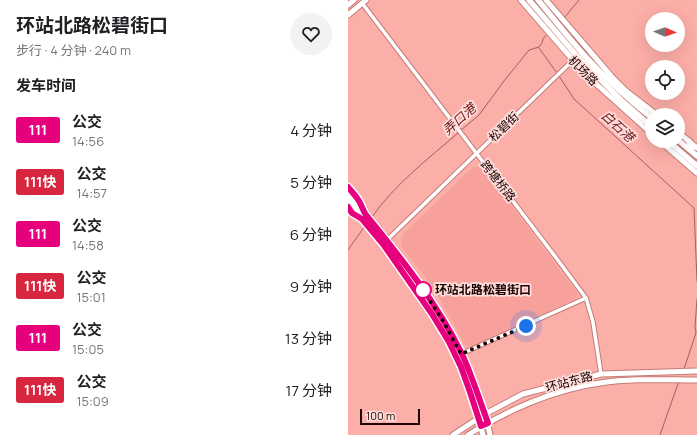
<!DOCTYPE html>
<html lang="zh">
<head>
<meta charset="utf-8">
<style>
  :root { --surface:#fff; --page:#f2f2f2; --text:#202124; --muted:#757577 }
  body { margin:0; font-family:Manrope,"Noto Sans SC",sans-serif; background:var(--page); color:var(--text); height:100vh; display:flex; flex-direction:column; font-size:15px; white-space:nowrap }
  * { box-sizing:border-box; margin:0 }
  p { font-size:13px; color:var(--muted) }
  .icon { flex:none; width:22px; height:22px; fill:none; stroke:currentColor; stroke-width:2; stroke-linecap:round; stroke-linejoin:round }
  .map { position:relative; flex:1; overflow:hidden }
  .side { display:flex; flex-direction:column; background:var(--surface); width:348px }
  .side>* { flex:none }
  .badge { padding:0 8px; border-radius:3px; font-size:14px; line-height:26px }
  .needle { width:26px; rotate:92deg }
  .tools { position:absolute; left:297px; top:12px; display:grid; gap:8px }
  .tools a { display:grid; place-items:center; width:40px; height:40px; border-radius:50%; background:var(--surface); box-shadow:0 4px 16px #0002; font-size:20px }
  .scale { position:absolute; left:12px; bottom:10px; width:60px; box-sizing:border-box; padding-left:4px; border:2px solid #1b0303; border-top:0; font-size:11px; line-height:14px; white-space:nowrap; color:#1b0303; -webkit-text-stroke:3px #feddda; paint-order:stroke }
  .you { position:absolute; width:20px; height:20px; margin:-10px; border:3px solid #fff; border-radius:50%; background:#1a73e8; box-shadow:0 0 0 6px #1a73e833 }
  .map>.badge { position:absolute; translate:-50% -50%; box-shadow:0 0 0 2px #fff }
  h2 { padding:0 16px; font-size:15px; line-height:36px }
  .round { display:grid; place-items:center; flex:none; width:42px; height:42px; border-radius:21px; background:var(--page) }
  .head { display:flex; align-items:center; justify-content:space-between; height:68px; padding:0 16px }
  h1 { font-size:19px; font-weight:700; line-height:30px }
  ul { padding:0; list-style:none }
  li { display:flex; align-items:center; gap:12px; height:52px; padding:0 16px }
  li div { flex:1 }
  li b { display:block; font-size:15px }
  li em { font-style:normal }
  li .badge { min-width:44px; font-weight:700; text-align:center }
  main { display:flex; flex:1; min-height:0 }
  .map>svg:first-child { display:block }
  .built { fill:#f8a19c }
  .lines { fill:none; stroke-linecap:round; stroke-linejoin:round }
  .stream { stroke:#a3615d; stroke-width:1 }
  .minor-casing { stroke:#c67c77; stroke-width:5.5 }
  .tertiary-casing { stroke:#c67c77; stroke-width:6 }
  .secondary-casing { stroke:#c67c77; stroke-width:7 }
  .primary-casing { stroke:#c67c77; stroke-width:8 }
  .minor { stroke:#fff; stroke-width:3.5 }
  .tertiary { stroke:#fff; stroke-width:4 }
  .secondary { stroke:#fff; stroke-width:5 }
  .primary { stroke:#fff; stroke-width:5.5 }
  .line-casing { stroke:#fff; stroke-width:9 }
  .line { stroke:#e6007e; stroke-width:6 }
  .walk { stroke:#1b0303; stroke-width:4; stroke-dasharray:0 7.2 }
  .stop-dot { fill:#fff; stroke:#e6007e; stroke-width:2 }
  .labels { text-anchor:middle; stroke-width:3.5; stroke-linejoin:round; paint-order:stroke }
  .street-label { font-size:12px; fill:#1b0303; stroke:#feddda }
  .stop-label { font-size:12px; font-weight:bold; fill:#1b0303; stroke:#feddda; text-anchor:start }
  .water-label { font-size:13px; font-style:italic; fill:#6c181b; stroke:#feddda }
</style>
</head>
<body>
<main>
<section class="side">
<div class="head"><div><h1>环站北路松碧街口</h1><p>步行 · 4 分钟 · 240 m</p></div><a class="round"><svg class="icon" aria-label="heart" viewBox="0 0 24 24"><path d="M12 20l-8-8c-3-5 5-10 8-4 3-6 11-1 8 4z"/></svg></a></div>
<h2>发车时间</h2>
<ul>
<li><span class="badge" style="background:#e6007e;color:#fff">111</span><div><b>公交</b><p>14:56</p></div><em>4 分钟</em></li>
<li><span class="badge" style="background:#d7263d;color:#fff">111快</span><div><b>公交</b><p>14:57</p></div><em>5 分钟</em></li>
<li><span class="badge" style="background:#e6007e;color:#fff">111</span><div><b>公交</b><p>14:58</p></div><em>6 分钟</em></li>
<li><span class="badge" style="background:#d7263d;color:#fff">111快</span><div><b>公交</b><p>15:01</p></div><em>9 分钟</em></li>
<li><span class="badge" style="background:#e6007e;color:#fff">111</span><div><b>公交</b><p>15:05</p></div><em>13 分钟</em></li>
<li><span class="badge" style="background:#d7263d;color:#fff">111快</span><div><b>公交</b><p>15:09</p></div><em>17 分钟</em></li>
</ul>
</section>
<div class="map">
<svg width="349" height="435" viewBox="0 0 349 435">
  <rect width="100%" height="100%" fill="#fcaea8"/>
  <path class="built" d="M 128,166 L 136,169 L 229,293 L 229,297 L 225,300 L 126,346 L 120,346 L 117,344 L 85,287 L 56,250 L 53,245 L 53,239 L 55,234 L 125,167 Z"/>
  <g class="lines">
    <g class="stream">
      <path d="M 216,18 L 231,0"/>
      <path d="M 191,48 L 209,73"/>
      <path d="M 211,76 L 226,99 L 346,208 L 349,281"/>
      <path d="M 112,131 L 131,115 L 156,81 L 181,50 L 191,47 L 194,43 L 195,39 L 199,34"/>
      <path d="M 24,217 C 47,184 80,159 110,133"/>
      <path d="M 0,250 L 17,226"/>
      <path d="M 336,369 L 348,333 L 347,327 L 349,299"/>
      <path d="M 312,435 L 331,381"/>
    </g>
    <defs>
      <g id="minor">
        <path d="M 14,3 L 209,259 L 238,298 L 245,322 L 253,374"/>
        <path d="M 39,240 L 224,61"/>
        <path d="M 113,354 L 238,298"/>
      </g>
      <g id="tertiary">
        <path d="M 0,187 L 11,201 L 15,209"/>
        <path d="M 0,207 L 4,213 L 13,219"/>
      </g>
      <g id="secondary">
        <path d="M 173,0 L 237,74 L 304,134"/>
        <path d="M 198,0 L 264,77 L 278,91 L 309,115"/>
        <path d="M 0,5 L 6,0"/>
        <path d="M 0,15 L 18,0"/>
        <path d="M 330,132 L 349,148"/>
        <path d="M 312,141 L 349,173"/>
        <path d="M 0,194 C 10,207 22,218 32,231 C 80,291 126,359 142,435"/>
        <path d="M 0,201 L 35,244 L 84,314 L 101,342 L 113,367 L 122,392 L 135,435"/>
        <path d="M 105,435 L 137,414 L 175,394 L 253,374 L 349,371"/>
        <path d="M 120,435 C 157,411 207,389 252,383 C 284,378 317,380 349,380"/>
      </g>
      <g id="primary">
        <path d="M 181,0 L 228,55 L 273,100 L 304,127"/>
        <path d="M 190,0 C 205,18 220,37 236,55 C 257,78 280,99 304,118"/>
        <path d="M 330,140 L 349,156"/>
        <path d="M 320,141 L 349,166"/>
        <path d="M 341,141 L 344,151"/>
      </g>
    </defs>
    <use href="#minor" class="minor-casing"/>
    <use href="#tertiary" class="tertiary-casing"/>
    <use href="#secondary" class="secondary-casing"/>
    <use href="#primary" class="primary-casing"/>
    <use href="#minor" class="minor"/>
    <use href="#tertiary" class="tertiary"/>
    <use href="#secondary" class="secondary"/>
    <use href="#primary" class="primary"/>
  </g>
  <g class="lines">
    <defs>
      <path id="line" d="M 0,187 C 4,192 8,196 11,201 C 14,206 15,211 18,215 C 53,258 88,302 113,352 C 124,375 131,399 140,423 L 133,426 L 122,392 L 113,367 L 101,342 L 84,314 L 35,244 L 14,219 L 4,213 L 0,207"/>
    </defs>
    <use href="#line" class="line-casing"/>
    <use href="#line" class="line"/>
    <path class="walk" d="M 75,290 L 95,321 L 113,354 L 178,326"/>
  </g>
  <circle class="stop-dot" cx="75" cy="290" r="8"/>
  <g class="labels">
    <g class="street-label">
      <text transform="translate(235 71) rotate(45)" y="4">机场路</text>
      <text transform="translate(156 127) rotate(-44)" y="4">松碧街</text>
      <text transform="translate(150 181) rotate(52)" y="4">跨塘桥路</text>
      <text transform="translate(221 382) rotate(-15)" y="4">环站东路</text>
    </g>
    <g class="stop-label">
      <text x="87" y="294">环站北路松碧街口</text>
    </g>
    <g class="water-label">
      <text transform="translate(111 119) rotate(-42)" y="5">弄口港</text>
      <text transform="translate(270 126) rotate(42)" y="5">白石港</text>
    </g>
  </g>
</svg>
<div class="tools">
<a><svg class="needle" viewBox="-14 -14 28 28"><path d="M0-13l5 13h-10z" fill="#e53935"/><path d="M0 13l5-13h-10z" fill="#757577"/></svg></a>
<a><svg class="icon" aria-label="locate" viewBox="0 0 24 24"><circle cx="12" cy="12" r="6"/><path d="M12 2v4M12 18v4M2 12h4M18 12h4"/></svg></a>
<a><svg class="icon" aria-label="layers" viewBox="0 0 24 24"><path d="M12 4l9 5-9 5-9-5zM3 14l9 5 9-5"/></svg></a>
</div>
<div class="scale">100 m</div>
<div class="you" style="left:178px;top:326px"></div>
</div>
</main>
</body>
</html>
